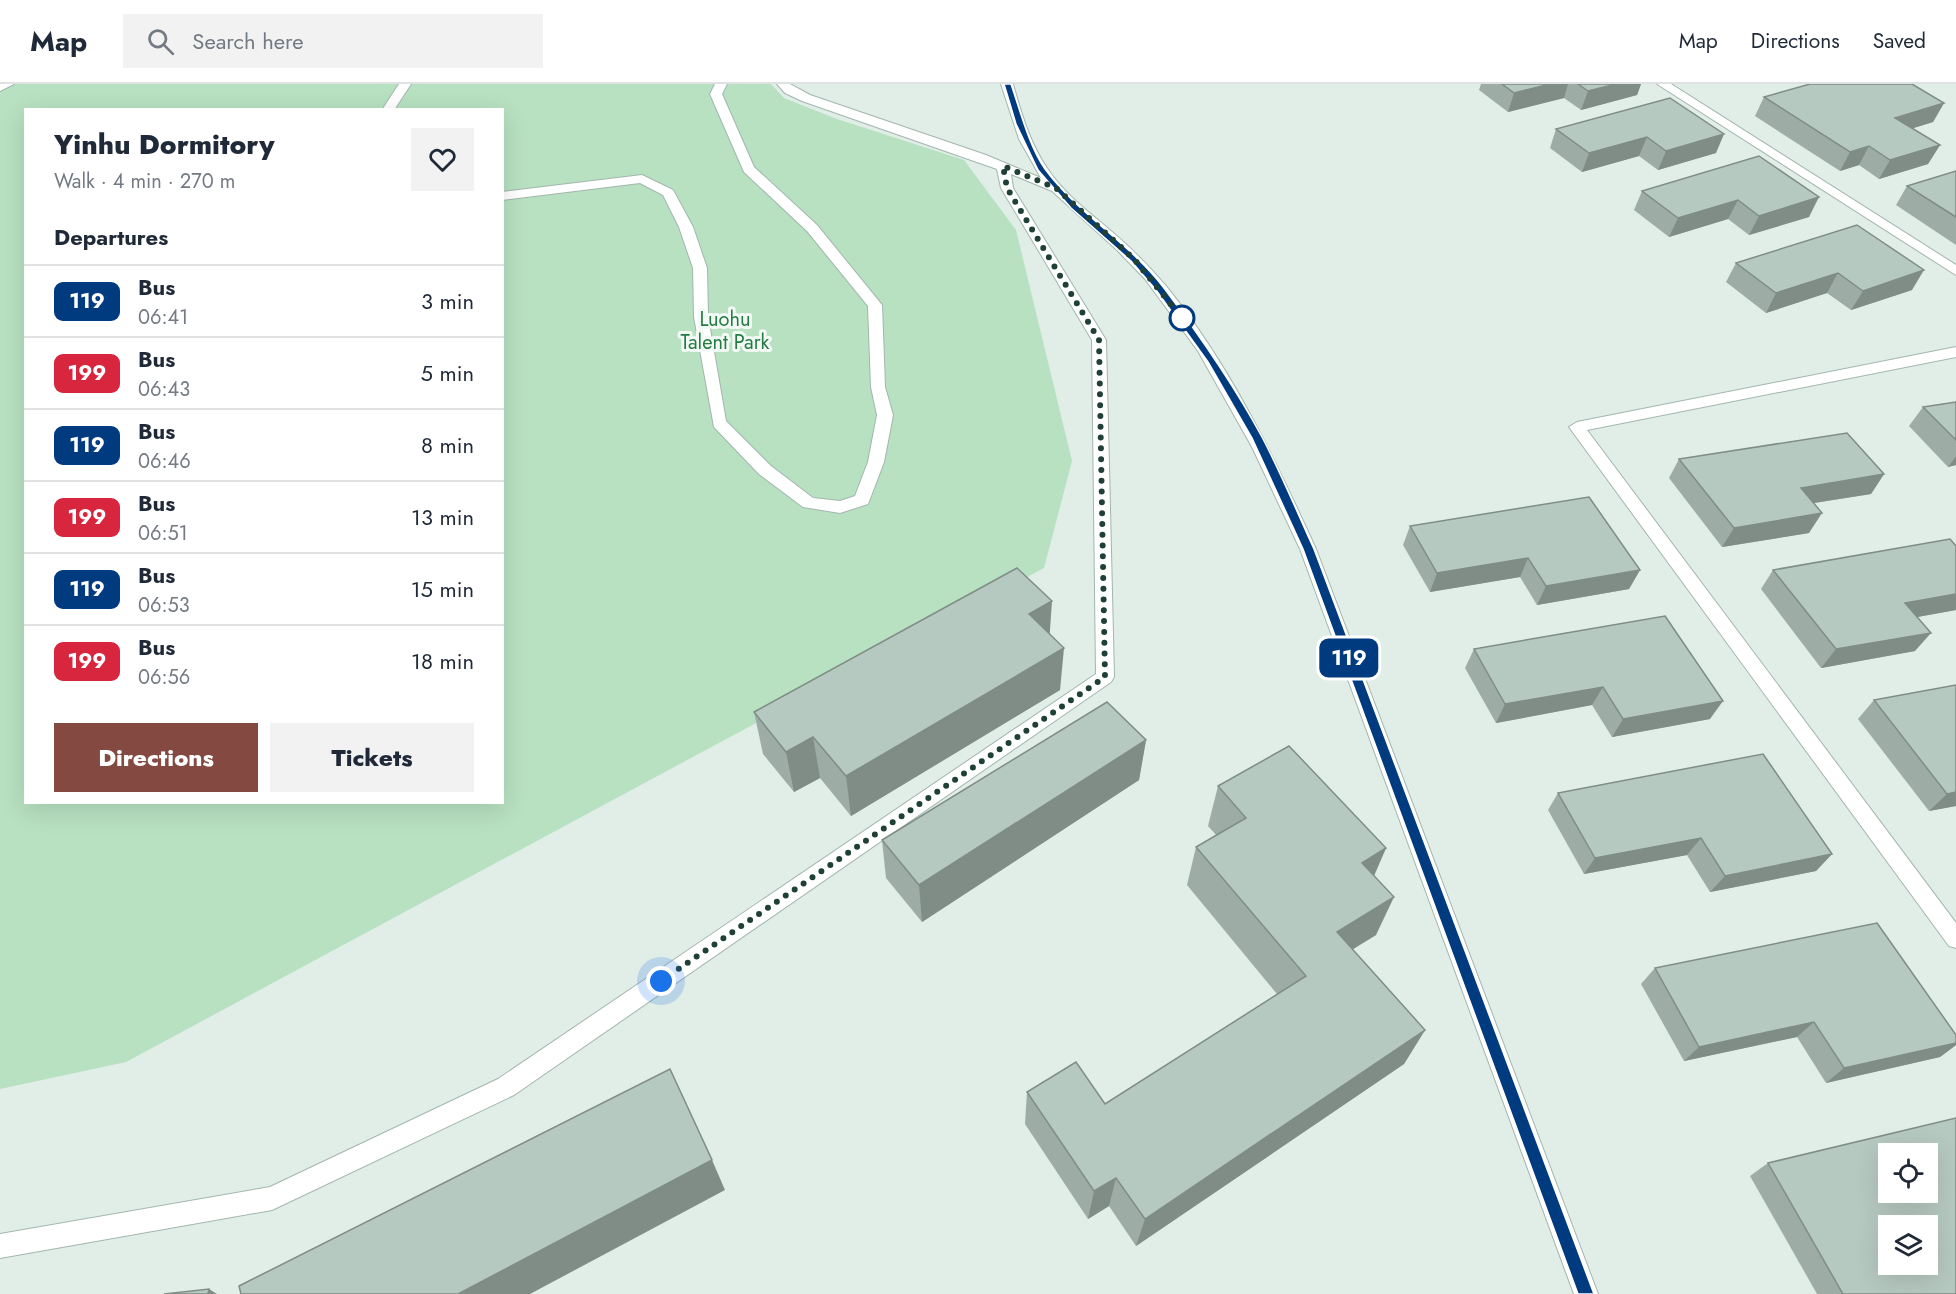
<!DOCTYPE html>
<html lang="en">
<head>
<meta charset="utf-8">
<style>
  :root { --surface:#fff; --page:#f2f2f3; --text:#1f2937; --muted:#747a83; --line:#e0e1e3; --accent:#844a41 }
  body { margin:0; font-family:Jost,sans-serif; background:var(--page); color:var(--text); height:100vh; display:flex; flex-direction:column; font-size:22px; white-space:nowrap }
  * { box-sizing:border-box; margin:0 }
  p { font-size:20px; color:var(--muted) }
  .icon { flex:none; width:33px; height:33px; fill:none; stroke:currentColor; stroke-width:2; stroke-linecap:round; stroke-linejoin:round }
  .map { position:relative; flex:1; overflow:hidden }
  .sheet { position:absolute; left:24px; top:24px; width:480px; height:696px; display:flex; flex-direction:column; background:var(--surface); border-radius:0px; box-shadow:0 6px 24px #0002 }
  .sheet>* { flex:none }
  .badge { padding:0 12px; border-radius:9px; font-size:21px; line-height:39px }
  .tools { position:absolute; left:1878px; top:1059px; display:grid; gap:12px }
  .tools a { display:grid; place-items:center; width:60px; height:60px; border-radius:0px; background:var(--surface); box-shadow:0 6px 24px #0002; font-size:30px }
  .you { position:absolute; width:30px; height:30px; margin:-15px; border:4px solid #fff; border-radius:50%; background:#1a73e8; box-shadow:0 0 0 9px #1a73e833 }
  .map>.badge { position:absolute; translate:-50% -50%; box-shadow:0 0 0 3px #fff }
  h2 { padding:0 30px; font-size:22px; line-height:54px }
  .round { display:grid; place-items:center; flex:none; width:63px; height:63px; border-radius:0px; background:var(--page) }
  .overview { display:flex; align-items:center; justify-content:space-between; height:102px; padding:0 30px }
  h1 { font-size:28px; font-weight:800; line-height:45px }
  .cta { display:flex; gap:12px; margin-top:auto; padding:12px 30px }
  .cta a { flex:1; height:69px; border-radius:0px; background:var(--accent); color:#fff; font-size:24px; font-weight:800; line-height:69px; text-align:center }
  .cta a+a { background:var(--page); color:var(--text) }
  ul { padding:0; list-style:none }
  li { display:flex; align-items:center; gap:18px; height:72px; padding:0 30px; border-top:2px solid var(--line) }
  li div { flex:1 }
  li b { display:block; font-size:22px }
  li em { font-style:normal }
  li .badge { min-width:66px; font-weight:700; text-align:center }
  header { display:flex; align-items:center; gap:36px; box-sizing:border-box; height:84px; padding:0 30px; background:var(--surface); border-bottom:2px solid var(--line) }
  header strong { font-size:28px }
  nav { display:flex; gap:33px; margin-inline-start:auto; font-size:21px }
  .search { width:420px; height:54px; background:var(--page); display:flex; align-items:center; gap:15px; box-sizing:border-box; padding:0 21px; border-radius:0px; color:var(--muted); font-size:22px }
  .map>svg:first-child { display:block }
  .green { fill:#b7e1c1; fill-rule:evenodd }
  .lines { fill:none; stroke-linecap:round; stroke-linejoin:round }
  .minor-casing { stroke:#a3b6ae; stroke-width:2 }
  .minor { fill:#fff; fill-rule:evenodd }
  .wall { fill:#9dada5 }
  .shaded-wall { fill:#7f8d86 }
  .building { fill:#b6c9c0; stroke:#7f8d86; stroke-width:1.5; fill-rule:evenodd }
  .line { fill:#003b80; stroke:#fff; stroke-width:1.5 }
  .walk { stroke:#1f4036; stroke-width:6; stroke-dasharray:0 10.8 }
  .stop-dot { fill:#fff; stroke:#003b80; stroke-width:3 }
  .labels { text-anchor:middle; stroke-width:6; stroke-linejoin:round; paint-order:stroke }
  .far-park-label { font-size:20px; fill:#247c43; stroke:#f2f9f5 }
</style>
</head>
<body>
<header>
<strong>Map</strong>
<div class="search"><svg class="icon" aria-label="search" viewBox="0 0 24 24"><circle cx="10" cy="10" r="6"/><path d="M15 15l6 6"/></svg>Search here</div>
<nav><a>Map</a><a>Directions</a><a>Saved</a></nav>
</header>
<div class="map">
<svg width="1956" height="1210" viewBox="0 0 1956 1210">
  <rect width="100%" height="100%" fill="#e1ede7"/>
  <path class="green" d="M 0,0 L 771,0 L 784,14 L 837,35 L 964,76 L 1016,146 L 1072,377 L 1044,484 L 126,978 L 0,1005 ZM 26,26 L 502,26 L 502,718 L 26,718 Z"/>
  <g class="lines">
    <defs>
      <g id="minor">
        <path d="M 0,0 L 14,0 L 0,7 Z"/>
        <path d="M 399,0 L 411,0 L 394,26 L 382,26 Z"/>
        <path d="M 715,0 L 727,0 L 722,10 L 754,83 L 817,141 L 882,221 L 885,303 L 893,331 L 884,378 L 868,420 L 840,429 L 803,423 L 759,390 L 714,343 L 694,233 L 693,184 L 679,143 L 663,111 L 640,99 L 502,116 L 502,108 L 642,91 L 673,106 L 693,143 L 707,184 L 708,233 L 726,337 L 771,382 L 813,414 L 840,417 L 855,412 L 868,378 L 877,331 L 871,303 L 868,222 L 807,147 L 744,88 L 710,10 Z"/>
        <path d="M 777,0 L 790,0 L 810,11 L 986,71 L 1041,94 L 1019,55 L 1001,0 L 1013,0 C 1021,29 1030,59 1047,84 C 1063,109 1089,128 1111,147 C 1131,164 1149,182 1166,202 C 1230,281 1274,373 1316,465 L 1598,1210 L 1574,1210 L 1300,465 L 1252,363 L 1198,267 L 1145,195 L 1117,166 L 1052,107 L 1011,90 L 1013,104 L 1106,256 L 1114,593 L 1111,598 L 514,1011 L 272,1126 L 0,1174 L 0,1150 L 270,1103 L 498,995 L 1096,590 L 1092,256 L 1001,104 L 997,85 L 802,17 L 785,9 Z"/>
        <path d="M 1657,0 L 1671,0 L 1956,181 L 1956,191 Z"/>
        <path d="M 1956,263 L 1956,273 L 1587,346 L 1956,839 L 1956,864 L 1949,862 L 1569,343 L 1577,338 Z"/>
      </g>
    </defs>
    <use href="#minor" class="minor-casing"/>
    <use href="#minor" class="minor"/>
  </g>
  <g class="wall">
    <path d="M 1481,0 L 1641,0 L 1637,11 L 1581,26 L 1564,14 L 1508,28 L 1479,6 Z"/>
    <path d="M 1764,13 L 1944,19 L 1933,38 L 1913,44 L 1940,61 L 1928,80 L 1879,95 L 1859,81 L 1840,87 L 1755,32 Z"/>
    <path d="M 1670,14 L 1716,69 L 1658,86 L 1639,72 L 1582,88 L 1550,64 L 1556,45 Z"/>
    <path d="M 1759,72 L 1809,133 L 1749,151 L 1728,135 L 1669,153 L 1634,126 L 1642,107 Z"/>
    <path d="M 1956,87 L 1956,161 L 1896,121 L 1907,102 Z"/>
    <path d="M 1857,141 L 1912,206 L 1851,226 L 1827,209 L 1766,229 L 1726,198 L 1736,179 Z"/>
    <path d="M 1956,318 L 1956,381 L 1948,383 L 1909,342 L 1923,323 Z"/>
    <path d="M 1679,375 L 1884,390 L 1871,410 L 1814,419 L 1809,449 L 1722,463 L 1669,394 Z"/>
    <path d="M 1410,442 L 1640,486 L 1629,505 L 1537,521 L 1520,493 L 1430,508 L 1403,461 Z"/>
    <path d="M 1956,462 L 1956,526 L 1917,533 L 1915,567 L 1821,584 L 1761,505 L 1773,486 Z"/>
    <path d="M 1665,532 L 1710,635 L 1612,653 L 1592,621 L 1496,639 L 1465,584 L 1474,565 Z"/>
    <path d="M 1050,550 L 1060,606 L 851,732 L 820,694 L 794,708 L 763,670 L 754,628 Z"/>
    <path d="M 1956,601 L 1956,722 L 1929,727 L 1858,635 L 1874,616 Z"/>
    <path d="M 1146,656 L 1139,696 L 922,838 L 886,794 L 882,756 Z"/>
    <path d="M 1218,702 L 1386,764 L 1374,792 L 1376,851 L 1352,865 L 1425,946 L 1404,980 L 1136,1162 L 1109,1122 L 1088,1135 L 1025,1040 L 1027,1008 L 1105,1020 L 1277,910 L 1187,801 L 1196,763 L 1216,751 L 1208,742 Z"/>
    <path d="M 1558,709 L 1832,770 L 1816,787 L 1710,808 L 1687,771 L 1584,790 L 1548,726 Z"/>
    <path d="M 1655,884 L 1956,951 L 1956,961 L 1940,973 L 1826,999 L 1797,953 L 1684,977 L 1641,900 Z"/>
    <path d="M 1768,1079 L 1956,1210 L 1817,1210 L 1750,1092 Z"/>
  </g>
  <g class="shaded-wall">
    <path d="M 1550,0 L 1568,0 L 1564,14 L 1508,28 L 1514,9 Z"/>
    <path d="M 1616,0 L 1641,0 L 1637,11 L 1581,26 L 1588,7 Z"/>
    <path d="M 1944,19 L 1933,38 L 1885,53 L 1895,34 Z"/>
    <path d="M 1724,50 L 1716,69 L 1658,86 L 1666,67 Z"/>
    <path d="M 1647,53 L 1639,72 L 1582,88 L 1589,69 Z"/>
    <path d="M 1940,61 L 1928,80 L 1879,95 L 1890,76 Z"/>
    <path d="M 1869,62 L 1859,81 L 1840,87 L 1850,68 Z"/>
    <path d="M 1819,113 L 1809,133 L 1749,151 L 1759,132 Z"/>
    <path d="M 1738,116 L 1728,135 L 1669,153 L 1678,134 Z"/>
    <path d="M 1924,186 L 1912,206 L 1851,226 L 1863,207 Z"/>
    <path d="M 1838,189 L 1827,209 L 1766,229 L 1776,209 Z"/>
    <path d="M 1956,372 L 1956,381 L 1948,383 Z"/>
    <path d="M 1884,390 L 1871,410 L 1788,423 L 1801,404 Z"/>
    <path d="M 1822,429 L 1809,449 L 1722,463 L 1734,444 Z"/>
    <path d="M 1528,474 L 1520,493 L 1430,508 L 1437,489 Z"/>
    <path d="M 1640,486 L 1629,505 L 1537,521 L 1546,502 Z"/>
    <path d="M 1956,510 L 1956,526 L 1890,538 L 1905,519 Z"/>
    <path d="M 1052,517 L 1049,560 L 1029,530 Z"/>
    <path d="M 1931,549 L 1915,567 L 1821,584 L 1836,565 Z"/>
    <path d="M 1064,564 L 1060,606 L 851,732 L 846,692 Z"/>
    <path d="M 1603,603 L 1592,621 L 1496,639 L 1505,620 Z"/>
    <path d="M 1723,617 L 1710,635 L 1612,653 L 1623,635 Z"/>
    <path d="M 813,653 L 820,694 L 794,708 L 786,668 Z"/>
    <path d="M 1146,656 L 1139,696 L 922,838 L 919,801 Z"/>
    <path d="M 1956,708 L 1956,722 L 1929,727 L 1947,710 Z"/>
    <path d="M 1701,754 L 1687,771 L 1584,790 L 1595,774 Z"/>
    <path d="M 1386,764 L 1369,803 L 1362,779 Z"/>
    <path d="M 1832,770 L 1816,787 L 1710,808 L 1725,792 Z"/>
    <path d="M 1394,813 L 1376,851 L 1321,885 L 1337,848 Z"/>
    <path d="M 1814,938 L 1797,953 L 1684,977 L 1699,963 Z"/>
    <path d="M 1425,946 L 1404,980 L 1136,1162 L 1145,1135 Z"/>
    <path d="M 1956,959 L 1956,961 L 1940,973 L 1826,999 L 1844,984 Z"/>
    <path d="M 712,1076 L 725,1106 L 530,1210 L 458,1210 Z"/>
    <path d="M 1116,1094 L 1109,1122 L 1088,1135 L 1094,1107 Z"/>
    <path d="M 209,1205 L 217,1210 L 208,1210 Z"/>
  </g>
  <g class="building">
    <path d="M 1502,0 L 1550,0 L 1514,9 Z"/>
    <path d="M 1578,0 L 1616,0 L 1588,7 Z"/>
    <path d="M 1810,0 L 1912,0 L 1944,19 L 1895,34 L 1940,61 L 1890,76 L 1869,62 L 1850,68 L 1764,13 Z"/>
    <path d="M 1670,14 L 1724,50 L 1666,67 L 1647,53 L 1589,69 L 1556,45 Z"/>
    <path d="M 1759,72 L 1819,113 L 1759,132 L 1738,116 L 1678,134 L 1642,107 Z"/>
    <path d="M 1956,87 L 1956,133 L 1907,102 Z"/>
    <path d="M 1857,141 L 1924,186 L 1863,207 L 1838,189 L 1776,209 L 1736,179 Z"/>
    <path d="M 1956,318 L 1956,356 L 1923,323 Z"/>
    <path d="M 1847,349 L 1884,390 L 1801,404 L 1822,429 L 1734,444 L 1679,375 Z"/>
    <path d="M 1589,413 L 1640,486 L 1546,502 L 1528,474 L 1437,489 L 1410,442 Z"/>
    <path d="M 1950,455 L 1956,462 L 1956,510 L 1905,519 L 1931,549 L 1836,565 L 1773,486 Z"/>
    <path d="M 1017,484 L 1052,517 L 1029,530 L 1064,564 L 846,692 L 813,653 L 786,668 L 754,628 Z"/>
    <path d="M 1665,532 L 1723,617 L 1623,635 L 1603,603 L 1505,620 L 1474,565 Z"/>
    <path d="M 1956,601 L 1956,708 L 1947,710 L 1874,616 Z"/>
    <path d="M 1107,618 L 1146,656 L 919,801 L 882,756 Z"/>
    <path d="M 1289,662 L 1386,764 L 1362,779 L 1394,813 L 1337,848 L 1425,946 L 1145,1135 L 1116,1094 L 1094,1107 L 1027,1008 L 1076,978 L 1105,1020 L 1306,892 L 1196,763 L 1246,734 L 1218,702 Z"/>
    <path d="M 1763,670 L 1832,770 L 1725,792 L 1701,754 L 1595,774 L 1558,709 Z"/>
    <path d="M 1877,839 L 1956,951 L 1956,959 L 1844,984 L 1814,938 L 1699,963 L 1655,884 Z"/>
    <path d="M 670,985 L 712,1076 L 458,1210 L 241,1210 L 239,1202 Z"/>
    <path d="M 1956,1034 L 1956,1210 L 1843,1210 L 1768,1079 ZM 1888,1070 L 1928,1070 L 1928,1108 L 1888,1108 ZM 1888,1142 L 1928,1142 L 1928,1180 L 1888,1180 Z"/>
    <path d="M 209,1205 L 208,1210 L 164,1210 Z"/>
  </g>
  <path class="line" d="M 1004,0 L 1011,0 C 1020,26 1029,62 1045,85 C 1079,131 1130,159 1164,204 C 1200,252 1234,301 1262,353 C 1281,389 1297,428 1314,465 L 1594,1210 L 1578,1210 L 1303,465 L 1252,354 L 1208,278 L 1156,206 L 1131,177 L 1071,124 L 1038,86 L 1016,40 Z"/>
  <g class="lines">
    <path class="walk" d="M 661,897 L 1105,593 L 1099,256 L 1007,104 L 1003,82 L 1056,104 L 1134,175 L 1186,239 L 1182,234"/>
  </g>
  <circle class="stop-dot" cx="1182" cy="234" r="12"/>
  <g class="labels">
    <g class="far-park-label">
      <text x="725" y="242">Luohu<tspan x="725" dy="23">Talent Park</tspan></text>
    </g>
  </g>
</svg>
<div class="tools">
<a><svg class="icon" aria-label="locate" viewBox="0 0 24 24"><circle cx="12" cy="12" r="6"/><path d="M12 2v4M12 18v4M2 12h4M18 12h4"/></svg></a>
<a><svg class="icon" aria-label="layers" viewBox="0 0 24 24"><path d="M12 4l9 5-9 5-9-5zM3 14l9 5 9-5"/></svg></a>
</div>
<div class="you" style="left:661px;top:897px"></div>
<b class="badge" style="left:1349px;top:574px;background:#003b80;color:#fff">119</b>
<section class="sheet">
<div class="overview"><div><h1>Yinhu Dormitory</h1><p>Walk · 4 min · 270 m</p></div><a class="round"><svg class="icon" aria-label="heart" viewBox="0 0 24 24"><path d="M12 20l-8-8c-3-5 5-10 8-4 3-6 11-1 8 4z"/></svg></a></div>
<h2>Departures</h2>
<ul>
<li><span class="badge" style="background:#003b80;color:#fff">119</span><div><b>Bus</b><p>06:41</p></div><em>3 min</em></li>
<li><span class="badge" style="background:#d7263d;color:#fff">199</span><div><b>Bus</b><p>06:43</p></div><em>5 min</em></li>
<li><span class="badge" style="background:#003b80;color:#fff">119</span><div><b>Bus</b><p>06:46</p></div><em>8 min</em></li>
<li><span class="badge" style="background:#d7263d;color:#fff">199</span><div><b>Bus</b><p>06:51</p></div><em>13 min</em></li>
<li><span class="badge" style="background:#003b80;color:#fff">119</span><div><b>Bus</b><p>06:53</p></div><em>15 min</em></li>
<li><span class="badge" style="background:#d7263d;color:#fff">199</span><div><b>Bus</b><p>06:56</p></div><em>18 min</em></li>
</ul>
<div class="cta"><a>Directions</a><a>Tickets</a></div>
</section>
</div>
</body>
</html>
